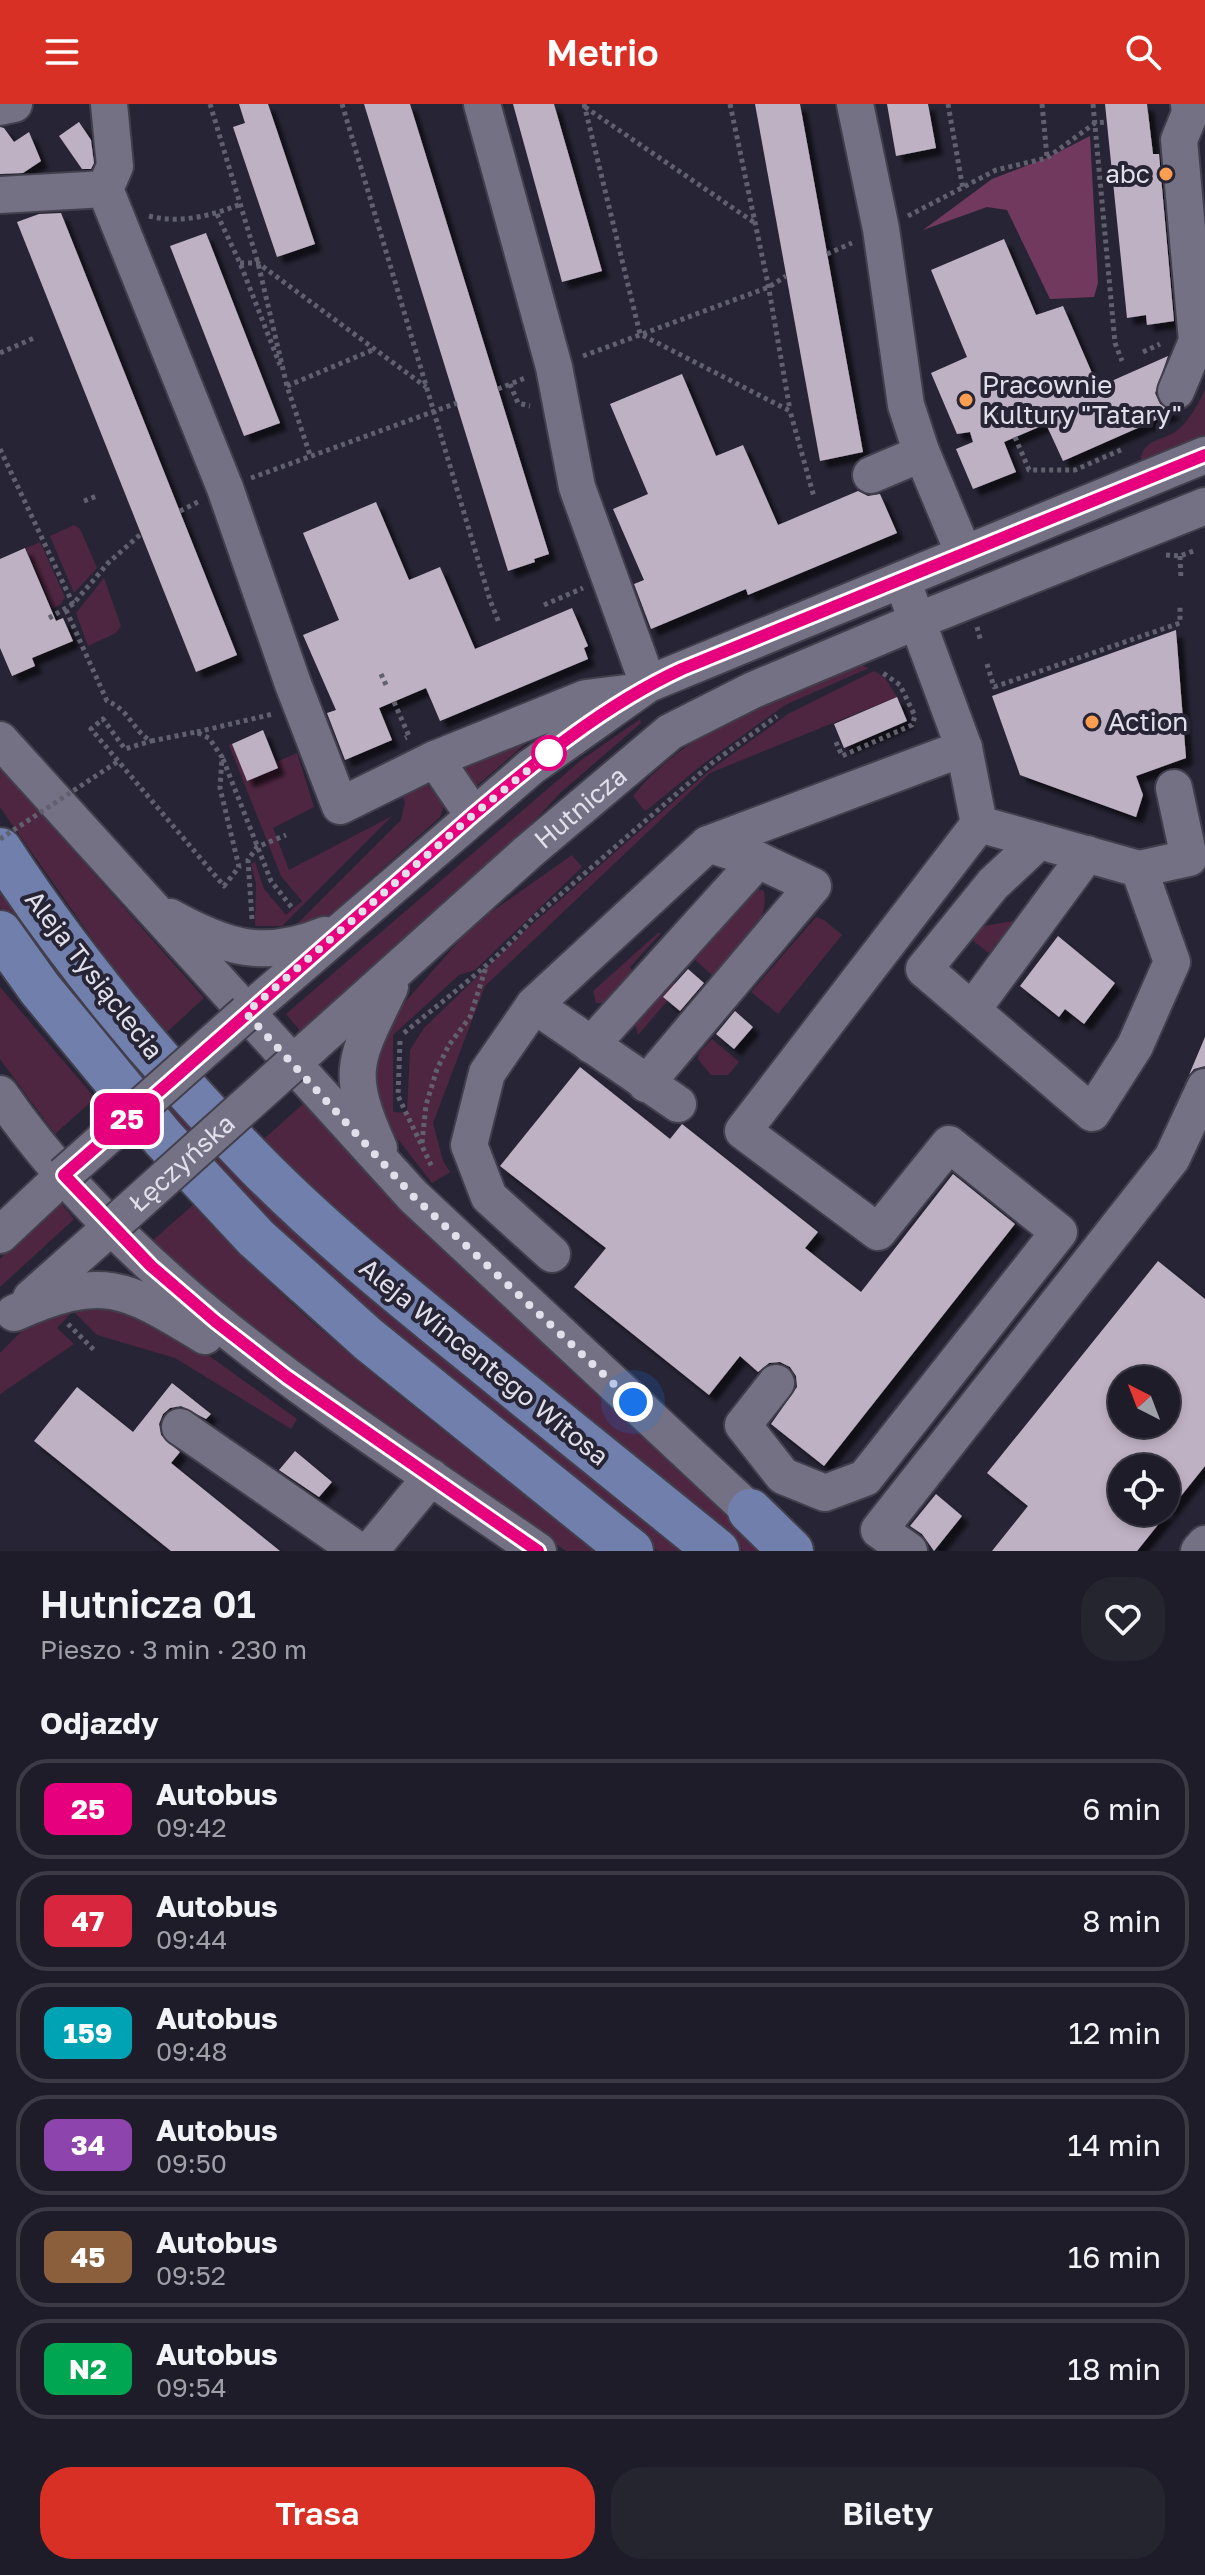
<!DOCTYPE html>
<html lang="pl">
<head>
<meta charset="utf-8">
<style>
  :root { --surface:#1d1c28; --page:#252530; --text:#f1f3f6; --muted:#a0a1a8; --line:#3b3a45; --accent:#d93025 }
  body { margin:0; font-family:"Golos Text",sans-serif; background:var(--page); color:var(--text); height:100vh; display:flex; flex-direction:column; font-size:30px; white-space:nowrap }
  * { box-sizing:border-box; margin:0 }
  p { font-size:26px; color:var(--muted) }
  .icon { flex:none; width:44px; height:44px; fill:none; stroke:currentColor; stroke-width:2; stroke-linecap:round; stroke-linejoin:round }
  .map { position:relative; height:1447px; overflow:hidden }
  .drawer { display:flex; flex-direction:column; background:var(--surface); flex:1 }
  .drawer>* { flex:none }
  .badge { padding:0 16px; border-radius:12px; font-size:28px; line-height:52px }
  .needle { width:52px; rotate:318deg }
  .buttons { position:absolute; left:1108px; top:1262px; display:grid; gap:16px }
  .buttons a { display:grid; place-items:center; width:72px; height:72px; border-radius:50%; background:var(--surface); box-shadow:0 4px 12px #0003,0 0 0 2px var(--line); font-size:40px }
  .you { position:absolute; width:40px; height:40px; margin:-20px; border:6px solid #fff; border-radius:50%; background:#1a73e8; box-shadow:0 0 0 12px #1a73e833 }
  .map>.badge { position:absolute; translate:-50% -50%; box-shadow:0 0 0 4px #fff }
  h2 { padding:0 40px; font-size:30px; line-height:72px }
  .round { display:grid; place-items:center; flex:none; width:84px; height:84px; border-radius:32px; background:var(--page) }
  .headline { display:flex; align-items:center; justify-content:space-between; height:136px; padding:0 40px }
  h1 { font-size:38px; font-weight:600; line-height:60px }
  .action { display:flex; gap:16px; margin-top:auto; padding:16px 40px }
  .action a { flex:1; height:92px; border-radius:32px; background:var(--accent); color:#fff; font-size:32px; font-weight:600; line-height:92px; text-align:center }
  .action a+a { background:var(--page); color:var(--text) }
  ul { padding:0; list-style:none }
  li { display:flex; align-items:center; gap:24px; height:100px; margin:0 16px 12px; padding:0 24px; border:4px solid var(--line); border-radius:32px }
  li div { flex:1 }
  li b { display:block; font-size:30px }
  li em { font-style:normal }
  li .badge { min-width:88px; font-weight:700; text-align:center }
  header { display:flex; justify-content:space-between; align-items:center; height:104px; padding:0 40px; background:var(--accent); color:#fff; font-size:36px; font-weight:600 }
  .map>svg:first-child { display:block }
  .green { fill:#4f2641 }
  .forest { fill:#70395d }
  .building { fill:#bfb1c4; fill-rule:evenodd; filter:url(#shadow) }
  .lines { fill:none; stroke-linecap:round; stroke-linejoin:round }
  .minor-casing { stroke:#423f4d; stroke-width:40 }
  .major-casing { stroke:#423f4d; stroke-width:48 }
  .path { stroke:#61606e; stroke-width:5; stroke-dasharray:4 4; stroke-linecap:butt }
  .minor { stroke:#747185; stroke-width:36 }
  .major { stroke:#717fad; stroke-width:44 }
  .minor-bridge-casing { stroke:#423f4d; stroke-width:40; stroke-linecap:butt }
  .path-bridge { stroke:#61606e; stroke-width:5; stroke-dasharray:4 4; stroke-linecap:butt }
  .minor-bridge { stroke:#747185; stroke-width:36 }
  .line-casing { stroke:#fff; stroke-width:18 }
  .line { stroke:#e6007e; stroke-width:12 }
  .walk { stroke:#e0dfea; stroke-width:8; stroke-dasharray:0 14.4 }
  .poi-dot { fill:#fb9e51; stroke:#272535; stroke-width:3 }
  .stop-dot { fill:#fff; stroke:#e6007e; stroke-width:4 }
  .labels { text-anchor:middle; stroke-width:8; stroke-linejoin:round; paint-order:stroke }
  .poi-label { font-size:26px; fill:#e0dfea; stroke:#272535; text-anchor:start }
  .street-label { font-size:26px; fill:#e0dfea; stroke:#272535 }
</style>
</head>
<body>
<header><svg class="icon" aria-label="menu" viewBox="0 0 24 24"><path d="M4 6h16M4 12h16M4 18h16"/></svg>Metrio<svg class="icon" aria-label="search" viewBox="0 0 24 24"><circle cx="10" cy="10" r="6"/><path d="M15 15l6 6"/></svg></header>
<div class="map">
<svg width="1205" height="1447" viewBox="0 0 1205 1447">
  <defs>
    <filter id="shadow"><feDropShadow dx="7" dy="7" stdDeviation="2" flood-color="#0009"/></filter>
  </defs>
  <rect width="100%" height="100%" fill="#272535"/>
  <g class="green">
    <path d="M 1205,286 L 1205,331 L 1181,346 L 1140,362 C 1141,332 1162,339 1179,325 C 1190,316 1199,298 1205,286 Z"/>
    <path d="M 74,421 L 80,425 L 97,464 L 74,489 L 50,432 Z"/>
    <path d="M 40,438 L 65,493 L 61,500 L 52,505 L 26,444 Z"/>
    <path d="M 104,474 L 121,522 L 116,529 L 88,542 L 76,509 Z"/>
    <path d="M 856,559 L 869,564 L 785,601 L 703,660 L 647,706 L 644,706 L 633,692 C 689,623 777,594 856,559 Z"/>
    <path d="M 874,567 L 885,574 L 897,593 L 710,669 L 485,882 L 433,1019 L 443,1057 L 450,1068 L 432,1079 L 387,1021 L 370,963 L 392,913 L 473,821 L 572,751 L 582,763 L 475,866 L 459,871 L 393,931 L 393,1008 L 407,1009 L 410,946 L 424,924 L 529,823 L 709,667 L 788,610 Z"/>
    <path d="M 640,615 L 641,619 L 560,689 L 515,738 L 303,930 L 286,910 L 580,657 Z"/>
    <path d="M 553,616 L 473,685 L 457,654 Z"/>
    <path d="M 232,640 L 247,677 L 278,664 L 276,658 L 297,649 L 314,703 L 273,724 L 289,766 L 392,712 L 282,822 L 255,822 L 256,779 L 251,760 L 255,758 L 264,785 L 286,811 L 302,797 L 281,772 L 229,641 Z"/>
    <path d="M 0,660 L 33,701 L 204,894 L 167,928 L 117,870 L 9,716 L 0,703 Z"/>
    <path d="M 423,680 L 437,685 L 445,699 L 440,713 L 321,819 L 288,829 L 401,716 L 405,698 L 400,687 Z"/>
    <path d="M 0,776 L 54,856 L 690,1447 L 658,1447 L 291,1145 L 230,1081 L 40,859 L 0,803 Z"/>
    <path d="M 758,785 L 764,787 C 770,823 736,849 715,874 L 691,852 Z"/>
    <path d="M 816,813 L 824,816 L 842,831 L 778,910 L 751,888 Z"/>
    <path d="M 1014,817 L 989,849 L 959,826 Z"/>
    <path d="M 658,829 L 661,829 L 630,863 L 632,866 L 605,899 L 596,899 L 593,887 Z"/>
    <path d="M 672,878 L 676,880 L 673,890 L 638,931 L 634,916 Z"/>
    <path d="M 0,883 L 95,994 L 55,1030 L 0,955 Z"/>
    <path d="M 712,935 L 739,958 L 728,971 L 711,971 L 698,955 L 699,949 Z"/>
    <path d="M 304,999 L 412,1116 L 585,1280 L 767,1447 L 743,1447 L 388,1153 L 327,1100 L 264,1035 Z"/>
    <path d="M 61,1099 L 74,1115 L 0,1183 L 0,1155 Z"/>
    <path d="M 193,1101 C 312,1233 459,1337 598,1447 L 566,1447 L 304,1260 L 226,1201 L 152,1137 Z"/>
    <path d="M 74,1197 L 158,1215 L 297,1315 L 291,1325 L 175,1254 L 97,1231 L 73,1207 L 57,1224 L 74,1240 L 0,1290 L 0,1249 L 36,1213 Z"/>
  </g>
  <path class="forest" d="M 1090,32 L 1098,179 L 1094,193 L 1050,195 L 1007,106 L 987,103 L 923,126 L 992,75 L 1047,54 Z"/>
  <g class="building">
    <path d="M 239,0 L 268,0 L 315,140 L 277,153 L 233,23 L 245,19 Z"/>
    <path d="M 364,0 L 410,0 L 549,450 L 534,455 L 535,458 L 508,467 Z"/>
    <path d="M 513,0 L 554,0 L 602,167 L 562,178 Z"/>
    <path d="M 755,0 L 800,0 L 863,348 L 820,357 Z"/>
    <path d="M 887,0 L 928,0 L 936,44 L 896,52 Z"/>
    <path d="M 1105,0 L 1147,0 L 1153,50 L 1159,50 L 1174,217 L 1147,221 L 1146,211 L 1127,214 Z"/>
    <path d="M 79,18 L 91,36 L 94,59 L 91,65 L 82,65 L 59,32 Z"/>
    <path d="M 0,23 L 4,24 L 14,38 L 29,28 L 41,57 L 23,69 L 0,70 Z"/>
    <path d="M 61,109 L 237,551 L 196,568 L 17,118 L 39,110 Z"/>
    <path d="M 206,129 L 280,319 L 244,332 L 170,142 Z"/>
    <path d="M 1004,135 L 1036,211 L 1063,202 L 1098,283 L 1168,252 L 1155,289 L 1160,300 L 1174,308 L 1063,357 L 1046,320 L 1004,338 L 1016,368 L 973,385 L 956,345 L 973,338 L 970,328 L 957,330 L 931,269 L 967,253 L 931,166 Z"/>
    <path d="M 682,270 L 716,352 L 743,341 L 778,421 L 858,387 L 868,392 L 880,390 L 897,429 L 748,491 L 746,485 L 651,525 L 634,480 L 644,476 L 613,405 L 648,390 L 610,300 Z"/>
    <path d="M 376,398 L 409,476 L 440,463 L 475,545 L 572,504 L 588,542 L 584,544 L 588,555 L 440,617 L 426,584 L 379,604 L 392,636 L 345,656 L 327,609 L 336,606 L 303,531 L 339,516 L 303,429 Z"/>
    <path d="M 25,444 L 56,517 L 63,514 L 73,537 L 32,554 L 35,562 L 12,572 L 0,544 L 0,455 Z"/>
    <path d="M 1176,526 L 1186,654 L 1136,672 L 1143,691 L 1136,713 L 1020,671 L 992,592 Z"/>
    <path d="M 897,593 L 907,617 L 844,644 L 834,620 Z"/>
    <path d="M 263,626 L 278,664 L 247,677 L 232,640 Z"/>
    <path d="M 1058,832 L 1115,879 L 1084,920 L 1065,905 L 1059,913 L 1020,882 Z"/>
    <path d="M 688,865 L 704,879 L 680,907 L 663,893 Z"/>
    <path d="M 735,907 L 753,923 L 734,945 L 716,930 Z"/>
    <path d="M 1205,933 L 1205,962 L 1194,965 L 1189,971 Z"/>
    <path d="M 580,963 L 670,1035 L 682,1020 L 818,1128 L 805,1144 L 861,1188 L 953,1070 L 1015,1120 L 824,1362 L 771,1320 L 797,1283 L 796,1272 L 790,1263 L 780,1258 L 769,1259 L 758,1268 L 740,1252 L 709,1291 L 574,1183 L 606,1144 L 500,1062 Z"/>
    <path d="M 1158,1157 L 1205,1195 L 1205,1362 L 1137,1447 L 992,1447 L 1028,1402 L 987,1369 ZM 1122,1276 L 1166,1276 L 1166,1320 L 1122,1320 ZM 1122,1364 L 1166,1364 L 1166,1408 L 1122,1408 Z"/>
    <path d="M 172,1279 L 211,1310 L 206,1315 L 181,1302 L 170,1304 L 163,1310 L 159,1320 L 161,1331 L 180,1348 L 171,1359 L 280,1447 L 171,1447 L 34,1337 L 77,1283 L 133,1328 Z"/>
    <path d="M 295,1347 L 332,1378 L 319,1393 L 279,1366 Z"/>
    <path d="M 936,1390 L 962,1412 L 934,1447 L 922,1430 L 910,1422 Z"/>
  </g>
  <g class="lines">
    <defs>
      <g id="minor">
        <path d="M 109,0 L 115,62 L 105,85 L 225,384 L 293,580 L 340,702 L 435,655 L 586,594 L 626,589"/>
        <path d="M 482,0 L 554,263 L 577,383 L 648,580"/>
        <path d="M 855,0 L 881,125 L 906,301 L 921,347 L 964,450"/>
        <path d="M 0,3 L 14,0"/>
        <path d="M 0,91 L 105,85"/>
        <path d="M 1176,287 L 1197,237 L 1179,36 L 1190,9 L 1189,0"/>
        <path d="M 871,371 L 911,354"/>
        <path d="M 902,476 L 964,644 L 979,720 L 1139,765 L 1172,858 L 1135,942 L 1092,1009 L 924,865 L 993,780 L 1039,737"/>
        <path d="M 0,636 L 413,1092 L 750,1407 L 771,1422"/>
        <path d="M 435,655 L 473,711"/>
        <path d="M 1139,765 L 1189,754 L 1174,684"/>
        <path d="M 170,813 C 226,844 264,856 325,831"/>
        <path d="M 534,901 L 678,1000"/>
        <path d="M 972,906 L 1087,750"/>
        <path d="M 246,909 L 531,663 L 648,580 L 1205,351"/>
        <path d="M 591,941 L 758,756"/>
        <path id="s1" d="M 292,960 L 528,748 L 670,628 L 753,586 L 917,517 L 1205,402"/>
        <path d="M 646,980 L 813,782 L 758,756 L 708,740"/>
        <path d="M 0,990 C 136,1187 345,1313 538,1447"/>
        <path d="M 379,1044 C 344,966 355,956 390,883"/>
        <path d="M 0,1131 L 64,1071"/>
        <path d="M 552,1150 L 489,1093 L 469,1041 L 487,969 L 534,901 L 708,740 L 964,644"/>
        <path d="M 31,1194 L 112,1122"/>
        <path d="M 14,1209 C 104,1169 126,1184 205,1232"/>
        <path d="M 776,1279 L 743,1321 L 783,1372 L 825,1389 L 865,1374 L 1059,1128 L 949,1040 L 878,1128 L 743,1027 L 979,720"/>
        <path d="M 180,1323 L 359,1447"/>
        <path d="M 370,1447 L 431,1373"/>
        <path d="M 909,1447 L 879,1426 L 1172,1054 L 1205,983"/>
        <path d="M 1199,1447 L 1205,1440"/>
      </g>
      <g id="major">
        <path d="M 0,746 C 74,860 162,964 257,1061 C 325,1130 401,1191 476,1252 C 556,1317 637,1382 717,1447"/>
        <path d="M 0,829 L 40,885 L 163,1034 L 256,1134 L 368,1235 L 631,1447"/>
        <path d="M 750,1407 L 791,1447"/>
      </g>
    </defs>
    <use href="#minor" class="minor-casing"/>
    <use href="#major" class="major-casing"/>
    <g class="path">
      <path d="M 210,0 L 258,159 L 287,282 L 310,351"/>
      <path d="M 342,0 L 490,496 L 499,519"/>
      <path d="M 584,0 L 640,230 L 790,307 L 814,393"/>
      <path d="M 730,0 L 768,180 L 790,306"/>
      <path d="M 948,0 L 963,85"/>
      <path d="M 1042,0 L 1047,53"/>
      <path d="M 1093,0 L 1115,239 L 1122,257"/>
      <path d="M 585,3 L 755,119"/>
      <path d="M 217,110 L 240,159 L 280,261"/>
      <path d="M 149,112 C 179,120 211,112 241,100"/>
      <path d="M 908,112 L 996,66 L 1047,54 L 1095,19 L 1107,18"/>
      <path d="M 827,150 L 852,139"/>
      <path d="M 240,159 L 258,159 L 426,283"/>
      <path d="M 1143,248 L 1160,240"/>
      <path d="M 0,249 L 34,234"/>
      <path d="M 583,252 L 769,183 L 786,172"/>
      <path d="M 510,280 L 518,299 L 530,302"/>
      <path d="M 287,282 L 375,245"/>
      <path d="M 498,285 L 525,274"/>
      <path d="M 1005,311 L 1010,321"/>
      <path d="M 1015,333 L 1029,366 L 1075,366 L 1123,345"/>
      <path d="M 0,345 L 73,500"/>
      <path d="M 251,374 L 457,299"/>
      <path d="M 84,397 L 97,392"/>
      <path d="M 180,407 L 198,398"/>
      <path d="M 1166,451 L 1180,452 L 1196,446"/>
      <path d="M 1180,452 L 1181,476"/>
      <path d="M 544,501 L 583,484"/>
      <path d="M 66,506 L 107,597 C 130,606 132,626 151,637 L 196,628 L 209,634 L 222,653 L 220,684 L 239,763 L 224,782 L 91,625 L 103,615 L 125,645 L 151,637"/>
      <path d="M 49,514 L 73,500 L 109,458 L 141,430"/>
      <path d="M 977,523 L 981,538"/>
      <path d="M 987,560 L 994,583 L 1180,519 L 1180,500"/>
      <path d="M 381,570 L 387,583"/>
      <path d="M 394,598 L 409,632 L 405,634"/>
      <path d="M 197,628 L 273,610"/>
      <path d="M 836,638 L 842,652 L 912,621 L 915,612 L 900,581 L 880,567"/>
      <path d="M 223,655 L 271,777 L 293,805"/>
      <path d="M 252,815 L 248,756 L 257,743 L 286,731"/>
      <path d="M 404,929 C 448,892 494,860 531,816 L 712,659 L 777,612"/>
      <path d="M 400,937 L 398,992 L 432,1063"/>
      <path d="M 422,1039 L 426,1001 L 437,965 L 449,941 L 470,913 L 486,863"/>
      <path d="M 68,1220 L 96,1248"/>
    </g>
    <use href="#minor" class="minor"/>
    <use href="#major" class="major"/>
    <defs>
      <g id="minor-bridge">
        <path d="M 64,1071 L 246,909"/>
        <path id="s2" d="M 112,1122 L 292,960"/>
      </g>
    </defs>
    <use href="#minor-bridge" class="minor-bridge-casing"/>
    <path class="path-bridge" d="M 0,735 L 117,658"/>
    <use href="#minor-bridge" class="minor-bridge"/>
  </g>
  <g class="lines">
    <defs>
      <path id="line" d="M 538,1447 L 287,1273 L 215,1217 L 151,1162 L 64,1071 L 473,711 C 538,656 604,601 682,565 L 1205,351"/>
    </defs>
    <use href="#line" class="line-casing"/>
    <use href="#line" class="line"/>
    <path class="walk" d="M 549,649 L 473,711 L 246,909 L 413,1092 L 633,1298"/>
  </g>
  <g class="poi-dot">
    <circle cx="1166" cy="70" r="8"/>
    <circle cx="966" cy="296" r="8"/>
    <circle cx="1092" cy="618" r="8"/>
  </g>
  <circle class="stop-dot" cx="549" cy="649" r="16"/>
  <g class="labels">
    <g class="poi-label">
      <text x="1150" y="79" text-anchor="end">abc</text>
      <text x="982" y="290">Pracownie<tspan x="982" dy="30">Kultury "Tatary"</tspan></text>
      <text x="1108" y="627">Action</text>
    </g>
    <g class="street-label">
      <text dy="9" stroke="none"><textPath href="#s1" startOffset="386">Hutnicza</textPath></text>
      <text transform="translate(94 871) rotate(52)" y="9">Aleja Tysiąclecia</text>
      <text dy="9" stroke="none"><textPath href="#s2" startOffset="94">Łęczyńska</textPath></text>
      <text transform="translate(484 1258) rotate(39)" y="9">Aleja Wincentego Witosa</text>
    </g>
  </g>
</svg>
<div class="buttons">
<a><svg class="needle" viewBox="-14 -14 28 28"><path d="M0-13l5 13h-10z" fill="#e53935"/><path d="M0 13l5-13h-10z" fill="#a0a1a8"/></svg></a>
<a><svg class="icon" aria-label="locate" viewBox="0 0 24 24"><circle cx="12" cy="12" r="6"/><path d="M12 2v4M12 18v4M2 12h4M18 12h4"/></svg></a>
</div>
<div class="you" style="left:633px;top:1298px"></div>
<b class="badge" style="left:127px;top:1015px;background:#e6007e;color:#fff">25</b>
</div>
<section class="drawer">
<div class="headline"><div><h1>Hutnicza 01</h1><p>Pieszo · 3 min · 230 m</p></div><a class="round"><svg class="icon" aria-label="heart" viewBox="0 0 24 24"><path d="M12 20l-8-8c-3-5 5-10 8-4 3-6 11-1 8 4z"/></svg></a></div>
<h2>Odjazdy</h2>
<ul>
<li><span class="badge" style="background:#e6007e;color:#fff">25</span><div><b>Autobus</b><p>09:42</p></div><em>6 min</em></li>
<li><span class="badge" style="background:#d7263d;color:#fff">47</span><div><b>Autobus</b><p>09:44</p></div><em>8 min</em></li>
<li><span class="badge" style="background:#00a3b4;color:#fff">159</span><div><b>Autobus</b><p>09:48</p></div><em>12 min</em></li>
<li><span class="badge" style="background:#8e44ad;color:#fff">34</span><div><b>Autobus</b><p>09:50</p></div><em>14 min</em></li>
<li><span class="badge" style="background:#8b5e3c;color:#fff">45</span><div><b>Autobus</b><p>09:52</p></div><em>16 min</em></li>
<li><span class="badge" style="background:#00a651;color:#fff">N2</span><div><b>Autobus</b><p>09:54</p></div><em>18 min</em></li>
</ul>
<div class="action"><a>Trasa</a><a>Bilety</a></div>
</section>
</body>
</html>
